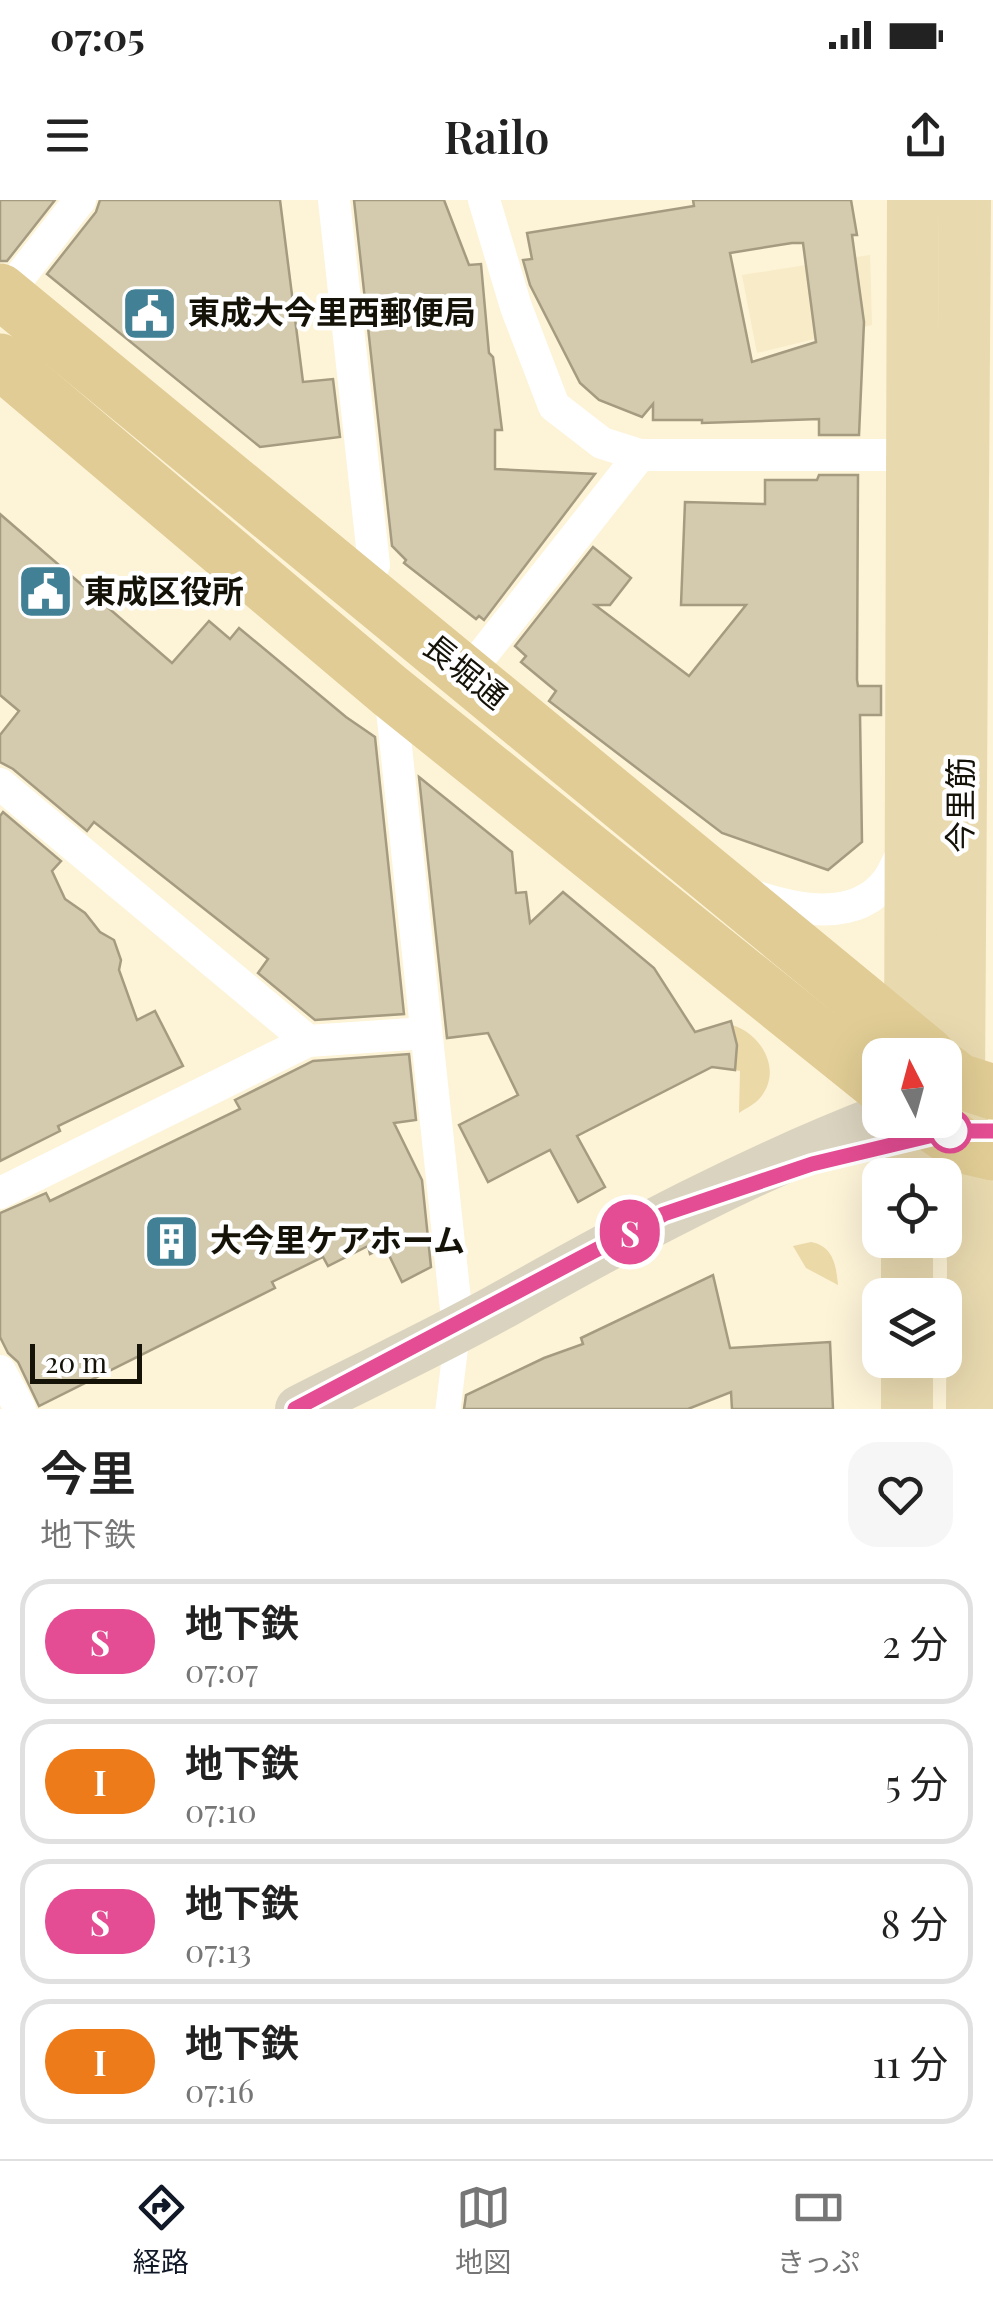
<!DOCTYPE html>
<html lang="ja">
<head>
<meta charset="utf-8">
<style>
  :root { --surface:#fff; --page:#f6f6f6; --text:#222; --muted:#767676; --line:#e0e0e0; --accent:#111827 }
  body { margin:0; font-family:"Playfair Display","Noto Sans JP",serif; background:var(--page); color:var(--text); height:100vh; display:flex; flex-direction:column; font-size:38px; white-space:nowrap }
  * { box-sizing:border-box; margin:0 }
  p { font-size:32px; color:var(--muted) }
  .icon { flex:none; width:55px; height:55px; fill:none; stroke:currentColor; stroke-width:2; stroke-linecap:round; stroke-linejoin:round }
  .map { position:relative; height:1209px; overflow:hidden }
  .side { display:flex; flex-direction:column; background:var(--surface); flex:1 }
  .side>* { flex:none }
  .badge { padding:0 20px; border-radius:32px; font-size:35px; line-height:65px }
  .needle { width:65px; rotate:354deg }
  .controls { position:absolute; left:862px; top:838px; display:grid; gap:20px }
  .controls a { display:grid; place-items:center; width:100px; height:100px; border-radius:20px; background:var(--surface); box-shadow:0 10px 40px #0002; font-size:50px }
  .scale { position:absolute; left:30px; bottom:25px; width:112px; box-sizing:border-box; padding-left:10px; border:5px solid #151208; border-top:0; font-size:28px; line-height:35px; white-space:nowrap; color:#151208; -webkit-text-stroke:8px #fff; paint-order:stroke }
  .map>.badge { position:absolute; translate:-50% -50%; box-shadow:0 0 0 5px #fff }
  .round { display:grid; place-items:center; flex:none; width:105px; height:105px; border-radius:30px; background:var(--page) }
  .overview { display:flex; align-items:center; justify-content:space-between; height:170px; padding:0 40px }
  h1 { font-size:48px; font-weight:600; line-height:75px }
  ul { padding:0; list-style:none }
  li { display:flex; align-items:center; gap:30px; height:125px; margin:0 20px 15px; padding:0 20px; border:5px solid var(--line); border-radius:30px }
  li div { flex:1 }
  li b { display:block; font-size:38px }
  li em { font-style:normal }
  li .badge { min-width:110px; font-weight:700; text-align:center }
  .status { display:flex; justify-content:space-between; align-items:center; height:70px; padding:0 50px; background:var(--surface); direction:ltr }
  .status svg { height:28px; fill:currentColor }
  header { display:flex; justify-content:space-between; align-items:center; height:130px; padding:0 40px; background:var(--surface); font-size:45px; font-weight:600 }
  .menu { display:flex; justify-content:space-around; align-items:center; height:140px; border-top:2px solid var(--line); background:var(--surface); font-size:28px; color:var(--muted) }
  .menu a { display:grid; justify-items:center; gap:5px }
  .menu .active { color:var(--accent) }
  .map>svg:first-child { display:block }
  .built { fill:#f8ebc7 }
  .green { fill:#ebd9a7 }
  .building { fill:#d4caae; stroke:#a59b80; stroke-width:2.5; fill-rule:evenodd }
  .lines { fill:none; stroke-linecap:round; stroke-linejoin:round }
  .pedestrian { stroke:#fff; stroke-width:25 }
  .minor { stroke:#fff; stroke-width:32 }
  .secondary { stroke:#dad3bf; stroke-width:48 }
  .primary { stroke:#e8d9af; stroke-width:52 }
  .trunk { stroke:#e0cc94; stroke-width:55 }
  .line-casing { stroke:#fff; stroke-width:22 }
  .line { stroke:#e44d93; stroke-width:15 }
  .stop-dot { fill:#fff; stroke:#e44d93; stroke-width:5 }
  .labels { text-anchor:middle; stroke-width:9; stroke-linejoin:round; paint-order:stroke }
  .poi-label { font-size:32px; font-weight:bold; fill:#151208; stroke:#fff; text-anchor:start }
  .street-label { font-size:32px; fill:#151208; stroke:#fff }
</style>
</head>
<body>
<div class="status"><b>07:05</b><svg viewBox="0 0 49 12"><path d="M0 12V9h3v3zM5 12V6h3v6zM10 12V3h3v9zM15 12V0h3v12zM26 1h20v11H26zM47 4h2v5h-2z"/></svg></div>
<header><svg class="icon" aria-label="menu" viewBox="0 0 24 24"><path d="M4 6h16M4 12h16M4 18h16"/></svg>Railo<svg class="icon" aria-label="share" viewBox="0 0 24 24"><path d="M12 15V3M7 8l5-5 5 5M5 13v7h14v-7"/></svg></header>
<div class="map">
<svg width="993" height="1209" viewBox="0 0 993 1209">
  <rect width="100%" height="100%" fill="#fdf3d7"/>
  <path class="built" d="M 870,55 L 872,125 L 757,153 L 742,75 Z"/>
  <g class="green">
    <path d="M 732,825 C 762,834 783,871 760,898 C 754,905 746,908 739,913 L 740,871 L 735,870 L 737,845 Z"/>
    <path d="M 811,1042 C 833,1046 836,1065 838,1085 L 806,1068 L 793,1046 Z"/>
  </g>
  <g class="building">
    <path d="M 0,0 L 55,0 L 7,61 L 0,61 Z"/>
    <path d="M 100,0 L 280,0 L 303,182 L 333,179 L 340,237 L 260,247 L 47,74 L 96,12 Z"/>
    <path d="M 354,0 L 444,0 L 469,65 L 481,64 L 489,153 L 493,157 L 502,230 L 495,230 L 495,269 L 595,274 L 484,420 L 479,416 L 476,419 L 404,363 L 406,360 L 392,346 Z"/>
    <path d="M 693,0 L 851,0 L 857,35 L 852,35 L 864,122 L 859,235 L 819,235 L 819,219 L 702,223 L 702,220 L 653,220 L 653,204 L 642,217 L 599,200 L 580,183 L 530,85 L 523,60 L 532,59 L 527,33 L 694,6 ZM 792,43 L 803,43 L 816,142 L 752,162 L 730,53 Z"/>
    <path d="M 819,275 L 858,275 L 857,480 L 858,486 L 881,486 L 881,515 L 860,515 L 862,642 L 828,670 L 722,633 L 549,501 L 556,491 L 521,462 L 526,456 L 515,446 L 593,347 L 631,378 L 610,405 L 595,405 L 689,476 L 746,405 L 681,405 L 685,302 L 765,304 L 765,280 L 817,280 Z"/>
    <path d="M 0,314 L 172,463 L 209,421 L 230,439 L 239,428 L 346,517 L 375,537 L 404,814 L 315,820 L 258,773 L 268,759 L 94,622 L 87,631 L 13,569 L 0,562 L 0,535 L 19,511 L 0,495 Z"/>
    <path d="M 419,577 L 512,652 L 516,693 L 526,692 L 530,723 L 563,692 L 654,768 L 695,832 L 731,821 L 737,845 L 735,870 L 712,867 L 577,936 L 605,987 L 578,1002 L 550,950 L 488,982 L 459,925 L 518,895 L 488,833 L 447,838 Z"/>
    <path d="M 3,612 L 61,661 L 52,671 L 65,699 L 85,713 L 100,732 L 114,740 L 121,760 L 119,770 L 137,820 L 155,811 L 183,866 L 58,926 L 60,931 L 0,961 L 0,616 Z"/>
    <path d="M 409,854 L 416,920 L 394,923 L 422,980 L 431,1067 L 402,1082 L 385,1047 L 370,1054 L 368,1046 L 328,1066 L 323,1057 L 272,1082 L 275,1088 L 39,1206 L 18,1162 L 8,1153 L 0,1137 L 0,1013 L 46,993 L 50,1001 L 240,909 L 235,900 L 313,861 Z"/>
    <path d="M 713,1075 L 730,1148 L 830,1142 L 833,1209 L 732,1209 L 731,1192 L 688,1209 L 464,1209 L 466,1195 L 544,1158 L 583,1144 L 581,1138 Z"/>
  </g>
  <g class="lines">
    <path class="pedestrian" d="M 448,1209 L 458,1128"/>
    <g class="minor">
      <path d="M 334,0 L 374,365 L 358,385"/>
      <path d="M 484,0 L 516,107 L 554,206 L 602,243 L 640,255 L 910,255"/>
      <path d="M 0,102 L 80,0"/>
      <path d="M 468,473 L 640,255"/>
      <path d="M 390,491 L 458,1128"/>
      <path d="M 0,584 L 308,841"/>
      <path d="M 748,694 C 792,709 855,725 888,680 C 895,670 900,656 906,645"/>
      <path d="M 0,993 L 308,841 L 426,833"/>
      <path d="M 0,1171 L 20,1209"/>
    </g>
    <path class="secondary" d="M 299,1209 C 369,1173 441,1140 510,1101 C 630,1033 751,969 880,919"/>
    <g class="primary">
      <path d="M 965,0 L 959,881 L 973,1062 L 972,1209"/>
      <path d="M 910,855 L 913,0"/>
      <path d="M 908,975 L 908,920"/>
      <path d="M 907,1095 L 907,1040"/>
      <path d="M 907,1209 L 907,1160"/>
    </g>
    <g class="trunk">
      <path d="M 0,91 L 928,855"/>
      <path d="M 0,161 L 390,491 L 880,885"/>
      <path d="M 945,870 L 959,881 L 993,892"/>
      <path d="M 926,920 L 963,946 L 993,953"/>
    </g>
  </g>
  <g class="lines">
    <defs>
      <path id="line" d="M 295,1209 L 664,1014 L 812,964 L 950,931 L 993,931"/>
    </defs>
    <use href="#line" class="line-casing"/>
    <use href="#line" class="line"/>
  </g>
  <defs>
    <symbol id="civic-square" viewBox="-11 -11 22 22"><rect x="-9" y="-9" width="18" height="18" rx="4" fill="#428195" stroke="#fff"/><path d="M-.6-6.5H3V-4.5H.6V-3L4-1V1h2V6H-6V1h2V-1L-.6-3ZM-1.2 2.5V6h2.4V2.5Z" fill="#fff"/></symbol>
    <symbol id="building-square" viewBox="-11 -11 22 22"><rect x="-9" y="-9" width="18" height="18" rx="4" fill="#428195" stroke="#fff"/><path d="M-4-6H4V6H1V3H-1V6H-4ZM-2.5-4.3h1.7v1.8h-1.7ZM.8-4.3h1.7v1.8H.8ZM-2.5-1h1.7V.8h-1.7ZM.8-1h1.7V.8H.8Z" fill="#fff"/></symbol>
  </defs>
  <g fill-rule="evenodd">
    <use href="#civic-square" x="118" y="82" width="63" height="63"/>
    <use href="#civic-square" x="14" y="360" width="63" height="63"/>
    <use href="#building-square" x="140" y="1010" width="63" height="63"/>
  </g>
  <circle class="stop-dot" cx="950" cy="931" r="20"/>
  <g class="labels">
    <g class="poi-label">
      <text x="188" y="124">東成大今里西郵便局</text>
      <text x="84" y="403">東成区役所</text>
      <text x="210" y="1052">大今里ケアホーム</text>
    </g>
    <g class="street-label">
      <text transform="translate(465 472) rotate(39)" y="11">長堀通</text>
      <text transform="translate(961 605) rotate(-90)" y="11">今里筋</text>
    </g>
  </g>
</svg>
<div class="controls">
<a><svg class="needle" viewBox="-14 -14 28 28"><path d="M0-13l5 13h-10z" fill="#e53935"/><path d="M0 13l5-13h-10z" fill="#767676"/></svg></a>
<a><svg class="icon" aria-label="locate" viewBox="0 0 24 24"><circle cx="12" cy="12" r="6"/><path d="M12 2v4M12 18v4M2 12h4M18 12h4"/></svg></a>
<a><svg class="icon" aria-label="layers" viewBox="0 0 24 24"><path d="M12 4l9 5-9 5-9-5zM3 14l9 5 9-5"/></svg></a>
</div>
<div class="scale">20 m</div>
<b class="badge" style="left:630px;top:1032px;background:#e44d93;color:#fff">S</b>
</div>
<section class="side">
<div class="overview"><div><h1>今里</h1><p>地下鉄</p></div><a class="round"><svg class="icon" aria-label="heart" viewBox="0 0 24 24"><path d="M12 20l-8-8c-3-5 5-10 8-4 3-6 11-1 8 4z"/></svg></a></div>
<ul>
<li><span class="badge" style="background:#e44d93;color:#fff">S</span><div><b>地下鉄</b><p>07:07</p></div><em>2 分</em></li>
<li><span class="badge" style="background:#ee7b1a;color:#fff">I</span><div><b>地下鉄</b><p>07:10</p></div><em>5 分</em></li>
<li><span class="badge" style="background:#e44d93;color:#fff">S</span><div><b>地下鉄</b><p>07:13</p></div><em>8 分</em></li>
<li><span class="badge" style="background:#ee7b1a;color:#fff">I</span><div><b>地下鉄</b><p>07:16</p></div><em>11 分</em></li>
</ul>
</section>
<nav class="menu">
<a class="active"><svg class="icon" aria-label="directions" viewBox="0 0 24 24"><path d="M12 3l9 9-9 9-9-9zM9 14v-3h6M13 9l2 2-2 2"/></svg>経路</a>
<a><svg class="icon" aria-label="map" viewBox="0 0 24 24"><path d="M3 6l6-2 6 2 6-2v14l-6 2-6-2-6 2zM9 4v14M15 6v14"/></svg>地図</a>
<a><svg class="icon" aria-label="tickets" viewBox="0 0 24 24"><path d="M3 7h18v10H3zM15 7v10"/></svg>きっぷ</a>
</nav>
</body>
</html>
